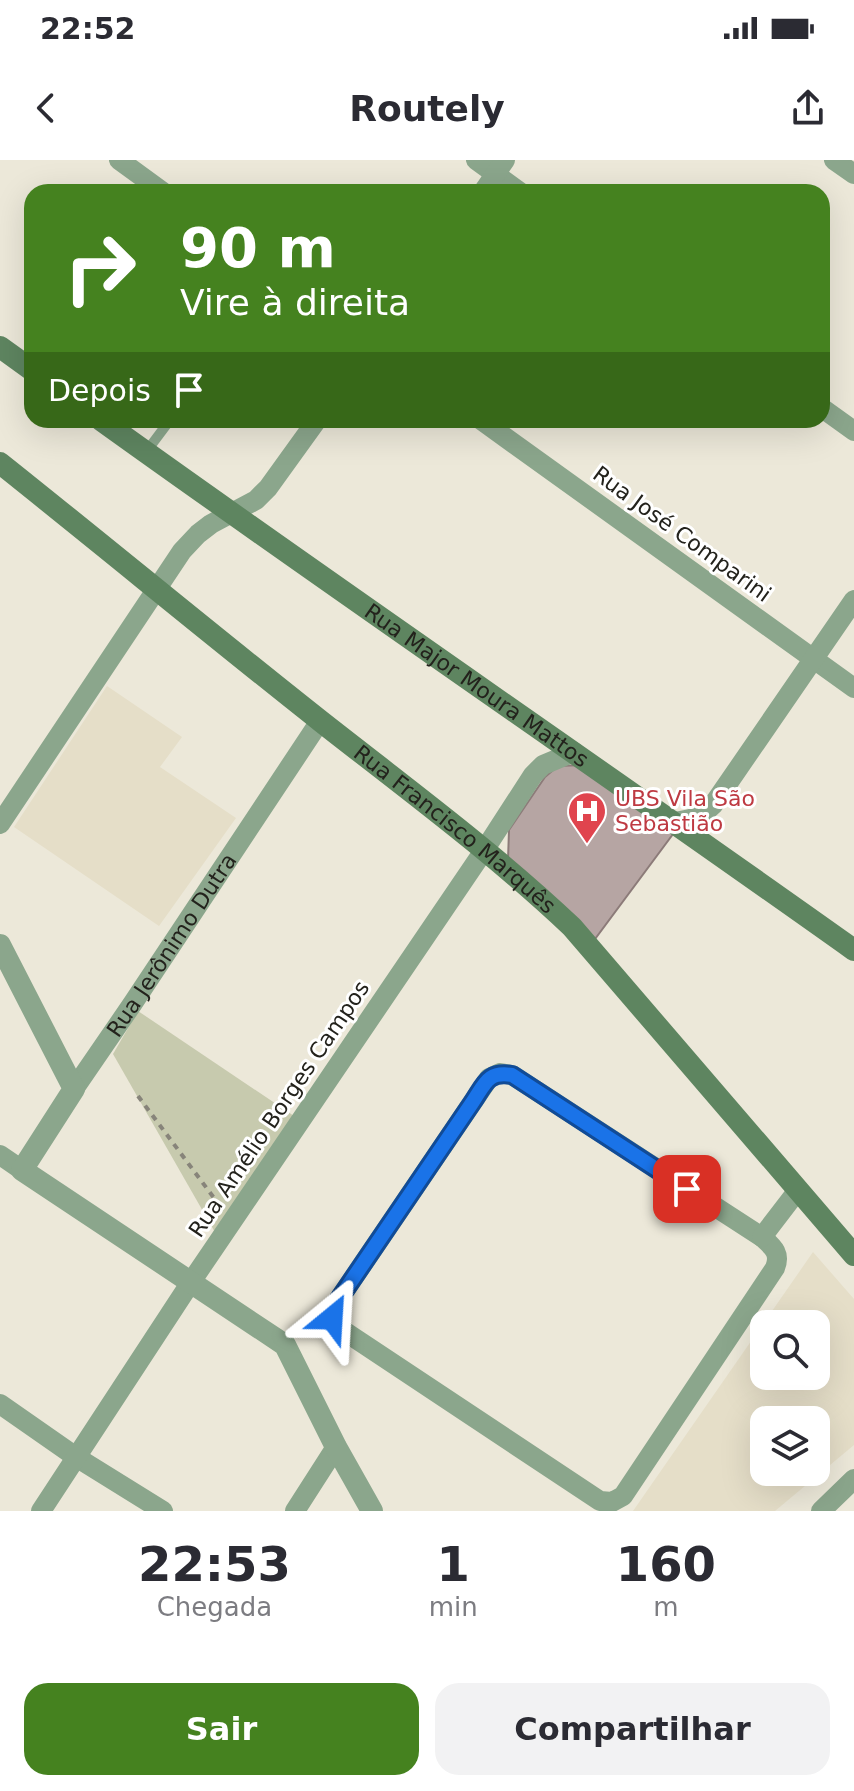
<!DOCTYPE html>
<html lang="pt">
<head>
<meta charset="utf-8">
<style>
	body { margin:0; font-family:"DejaVu Sans",sans-serif; background:#f2f2f3; color:#2b2b33; height:100vh; display:flex; flex-direction:column; font-size:30px; white-space:nowrap }
	* { box-sizing:border-box; margin:0 }
	p { font-size:26px; color:#7c7c81 }
	.icon { flex:none; width:44px; height:44px; fill:none; stroke:currentColor; stroke-width:2; stroke-linecap:round; stroke-linejoin:round }
	.map { position:relative; height:1351px; overflow:hidden }
	.panel { display:flex; flex-direction:column; background:#fff; flex:1 }
	.panel>* { flex:none }
	.guide { position:absolute; left:24px; top:24px; width:806px; height:244px; border-radius:24px; box-shadow:0 8px 32px #0002; background:#45821f; color:#fff; overflow:hidden }
	.buttons { position:absolute; left:750px; top:1150px; display:grid; gap:16px }
	.buttons a { display:grid; place-items:center; width:80px; height:80px; border-radius:16px; background:#fff; box-shadow:0 8px 32px #0002; font-size:40px }
	.pin { position:absolute; display:grid; place-items:center; width:68px; height:68px; color:#fff; margin:-34px; border-radius:16px; box-shadow:0 4px 12px #0006 }
	.me { position:absolute; width:88px; margin:-44px; rotate:27deg; stroke-linejoin:round; filter:drop-shadow(0 0 6px #0008) }
	.turn { display:flex; align-items:center; gap:28px; height:168px; padding:0 24px; font-size:36px }
	.turn .icon { width:104px; height:104px; stroke-width:2.5 }
	.turn b { display:block; font-size:56px; line-height:68px }
	.then { display:flex; align-items:center; height:76px; padding:0 24px; background:#0003; gap:16px; font-size:30px }
	.eta { display:flex; justify-content:space-evenly; align-items:center; height:136px; text-align:center }
	.eta b { font-size:48px; font-weight:800; line-height:56px }
	.cta { display:flex; gap:16px; margin-top:auto; padding:16px 24px }
	.cta a { flex:1; height:92px; border-radius:24px; background:#45821f; color:#fff; font-size:32px; font-weight:800; line-height:92px; text-align:center }
	.cta a+a { background:#f2f2f3; color:#2b2b33 }
	.status { display:flex; justify-content:space-between; align-items:center; height:56px; padding:0 40px; background:#fff; direction:ltr }
	.status svg { height:22px; fill:currentColor }
	header { display:flex; justify-content:space-between; align-items:center; height:104px; padding:0 24px; background:#fff; font-size:36px; font-weight:800 }
	.map>svg:first-child { display:block }
	.built { fill:#e5dec8; fill-rule:evenodd }
	.green { fill:#c7caae }
	.building { fill:#b6a5a3; stroke:#8c7b79; stroke-width:2 }
	.lines { fill:none; stroke-linecap:round; stroke-linejoin:round }
	.path { stroke:#87847a; stroke-width:4; stroke-dasharray:6 6; stroke-linecap:butt }
	.service { stroke:#8ba68c; stroke-width:10 }
	.minor { stroke:#8ba68c; stroke-width:20 }
	.tertiary { stroke:#8ba68c; stroke-width:22 }
	.secondary { stroke:#5e8560; stroke-width:22 }
	.route-casing { stroke:#114b97; stroke-width:20 }
	.route { stroke:#1a73e8; stroke-width:14 }
	.labels { text-anchor:middle; dominant-baseline:central; stroke-width:6; stroke-linejoin:round; paint-order:stroke }
	.street-label { font-size:22px; fill:#23221c; stroke:#fff }
	.health-label { font-size:22px; fill:#be3a42; stroke:#fff; text-anchor:start }
</style>
</head>
<body>
<div class="status"><b>22:52</b><svg viewBox="0 0 49 12"><path d="M0 12V9h3v3zM5 12V6h3v6zM10 12V3h3v9zM15 12V0h3v12zM26 1h20v11H26zM47 4h2v5h-2z"/></svg></div>
<header><svg class="icon" aria-label="back" viewBox="0 0 24 24"><path d="M15 5l-7 7 7 7"/></svg>Routely<svg class="icon" aria-label="share" viewBox="0 0 24 24"><path d="M12 15V3M7 8l5-5 5 5M5 13v7h14v-7"/></svg></header>
<div class="map">
<svg width="854" height="1351" viewBox="0 0 854 1351">
	<rect width="100%" height="100%" fill="#ece8d9"/>
	<path class="built" d="M 107,526 L 182,577 L 160,607 L 236,658 L 159,766 L 14,667 Z
		M 813,1092 L 854,1139 L 854,1285 L 775,1351 L 633,1351 ZM 764,1164 L 816,1164 L 816,1216 L 764,1216 ZM 764,1260 L 816,1260 L 816,1312 L 764,1312 Z"/>
	<path class="green" d="M 138,851 L 297,958 L 216,1074 L 113,894 Z"/>
	<path class="building" d="M 583,605 L 676,670 L 595,779 L 508,700 L 509,670 L 545,617 L 558,606 Z"/>
	<g class="lines">
		<path class="path" d="M 138,936 L 220,1046"/>
		<path class="service" d="M 146,292 L 170,260"/>
		<g class="minor">
			<path d="M 119,0 L 163,32"/>
			<path d="M 476,0 L 520,32"/>
			<path d="M 834,0 L 854,14"/>
			<path d="M 483,32 L 505,0"/>
			<path d="M 822,248 L 854,271"/>
			<path d="M 481,260 L 854,528"/>
			<path d="M 673,662 C 691,660 701,657 713,645 L 854,440"/>
			<path d="M 0,664 L 182,391 L 198,374 L 211,364 L 256,340 L 268,328 L 317,260"/>
			<path d="M 500,913 L 512,915 L 762,1077 C 773,1087 781,1093 775,1108 L 623,1336 L 612,1342 L 600,1341 L 341,1169 L 332,1158 L 335,1145 L 489,918 Z"/>
			<path id="s1" d="M 74,929 L 133,843 L 320,561"/>
			<path d="M 0,995 L 22,1010"/>
			<path d="M 762,1077 L 798,1030"/>
			<path d="M 0,1244 L 76,1297 L 163,1351"/>
			<path d="M 41,1351 L 191,1122 L 485,689 L 533,615 L 543,605 L 574,592"/>
			<path d="M 295,1351 L 336,1287"/>
			<path d="M 821,1351 L 854,1319"/>
		</g>
		<path class="tertiary" d="M 0,785 L 74,929 L 22,1010 L 285,1185 L 336,1287 L 372,1351"/>
		<g class="secondary">
			<path d="M 0,187 L 32,210"/>
			<path id="s2" d="M 101,260 C 350,439 604,612 854,790"/>
			<path id="s3" d="M 0,303 C 108,389 214,477 323,563 C 407,629 494,693 572,767 L 854,1095"/>
		</g>
	</g>
	<g class="lines">
		<defs>
			<path id="route" d="M 332,1158 L 335,1145 L 472,943 C 485,924 487,911 512,915 L 687,1029"/>
		</defs>
		<use href="#route" class="route-casing"/>
		<use href="#route" class="route"/>
	</g>
	<defs>
		<symbol id="hospital-pin" viewBox="-11 -11 22 30"><path d="M0 17L-7.5 6A9.5 9.5 0 1 1 7.5 6Z" fill="#e0444e" stroke="#fff"/><path d="M-5-5h3v3.5h4V-5h3V5h-3V1.5h-4V5h-3Z" fill="#fff"/></symbol>
	</defs>
	<g fill-rule="evenodd">
		<use href="#hospital-pin" x="565" y="629" width="44" height="60"/>
	</g>
	<g class="labels">
		<g class="street-label">
			<text transform="translate(682 374) rotate(36)">Rua José Comparini</text>
			<text stroke="none"><textPath href="#s2" startOffset="460">Rua Major Moura Mattos</textPath></text>
			<text stroke="none"><textPath href="#s3" startOffset="584">Rua Francisco Marquês</textPath></text>
			<text stroke="none"><textPath href="#s1" startOffset="174">Rua Jerônimo Dutra</textPath></text>
			<text transform="translate(279 949) rotate(-56)">Rua Amélio Borges Campos</text>
		</g>
		<g class="health-label">
			<text x="615" y="638">UBS Vila São<tspan x="615" dy="25">Sebastião</tspan></text>
		</g>
	</g>
</svg>
<div class="buttons">
<a><svg class="icon" aria-label="search" viewBox="0 0 24 24"><circle cx="10" cy="10" r="6"/><path d="M15 15l6 6"/></svg></a>
<a><svg class="icon" aria-label="layers" viewBox="0 0 24 24"><path d="M12 4l9 5-9 5-9-5zM3 14l9 5 9-5"/></svg></a>
</div>
<div class="pin" style="left:687px;top:1029px;background:#d93025"><svg class="icon" aria-label="arrive" viewBox="0 0 24 24"><path d="M6 21V4h12l-3 4 3 4H6"/></svg></div>
<svg class="me" style="left:332px;top:1158px" viewBox="-20 -20 40 40"><path d="M0-17L14 15 0 8-14 15z" fill="#1a73e8" stroke="#fff" stroke-width="4"/></svg>
<div class="guide">
<div class="turn"><svg class="icon" aria-label="right" viewBox="0 0 24 24"><path d="M7 20v-9h11M14 6l5 5-5 5"/></svg><div><b>90 m</b>Vire à direita</div></div>
<div class="then">Depois<svg class="icon" aria-label="arrive" viewBox="0 0 24 24"><path d="M6 21V4h12l-3 4 3 4H6"/></svg></div>
</div>
</div>
<section class="panel">
<div class="eta">
<div><b>22:53</b><p>Chegada</p></div>
<div><b>1</b><p>min</p></div>
<div><b>160</b><p>m</p></div>
</div>
<div class="cta"><a>Sair</a><a>Compartilhar</a></div>
</section>
</body>
</html>
